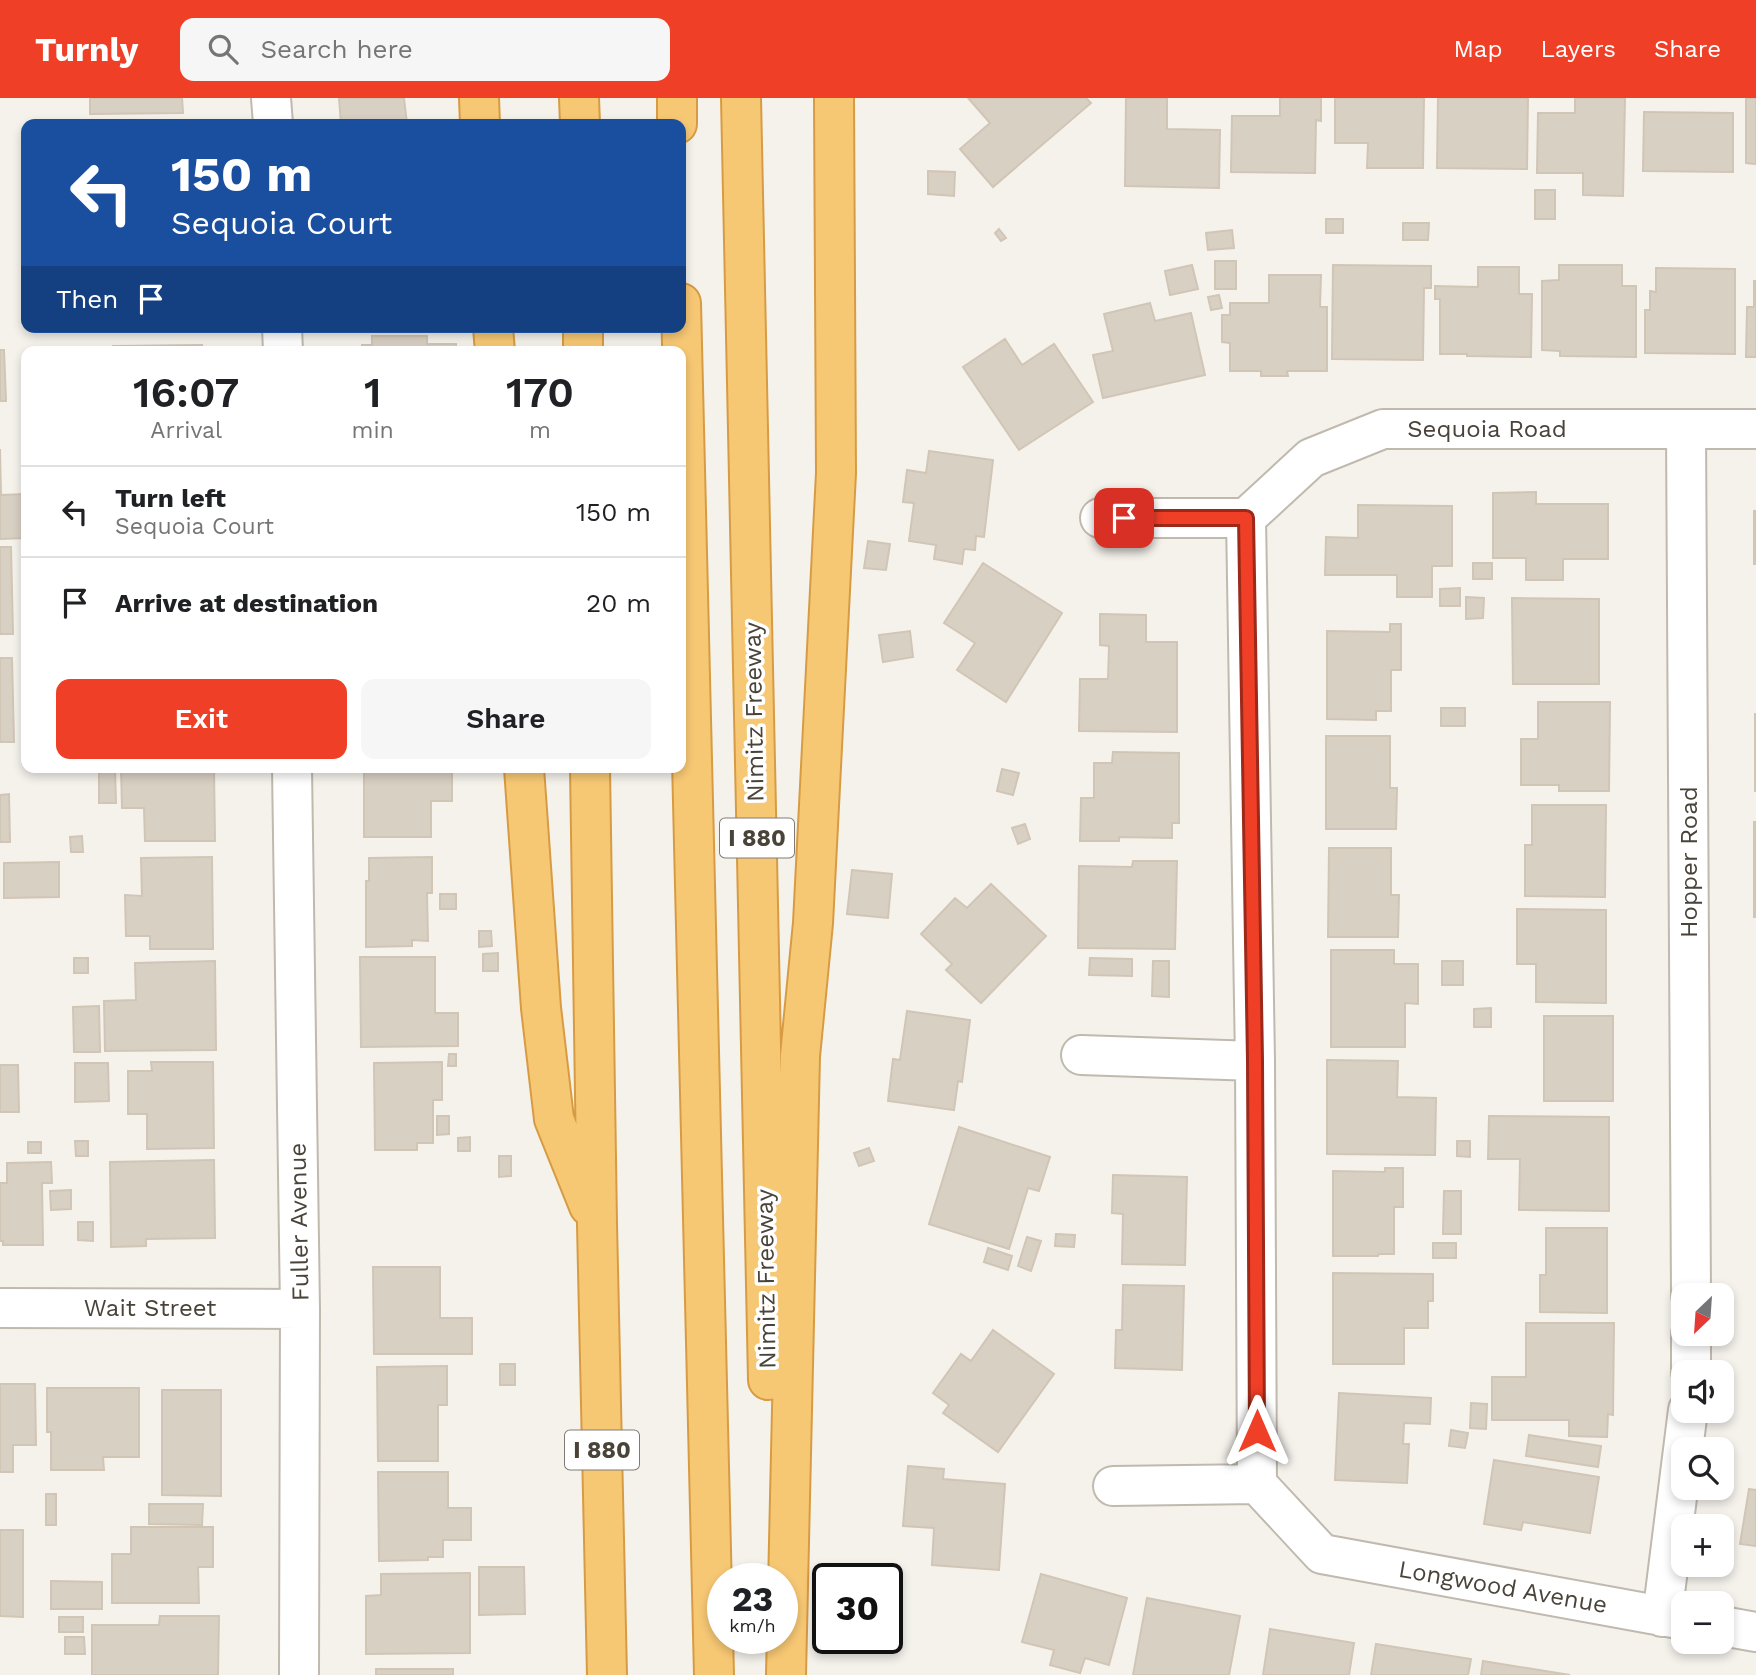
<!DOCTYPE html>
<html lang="en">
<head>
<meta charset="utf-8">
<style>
	body { margin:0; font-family:"Work Sans",sans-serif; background:#f6f6f6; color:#202124; height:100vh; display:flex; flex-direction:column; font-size:26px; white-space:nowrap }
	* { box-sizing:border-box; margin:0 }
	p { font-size:23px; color:#757577 }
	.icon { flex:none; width:38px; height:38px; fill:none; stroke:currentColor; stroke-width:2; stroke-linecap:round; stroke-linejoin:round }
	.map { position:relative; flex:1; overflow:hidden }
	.panel { position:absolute; left:21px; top:248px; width:665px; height:427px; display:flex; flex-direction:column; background:#fff; border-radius:14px; box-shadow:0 4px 10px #0003 }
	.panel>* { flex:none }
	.guide { position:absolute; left:21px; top:21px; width:665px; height:214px; border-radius:14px; box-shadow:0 4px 10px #0003; background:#1a4fa0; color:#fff; overflow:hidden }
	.needle { width:46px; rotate:205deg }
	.fabs { position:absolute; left:1671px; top:1185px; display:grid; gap:14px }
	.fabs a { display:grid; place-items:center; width:63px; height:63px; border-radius:14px; background:#fff; box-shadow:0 4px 10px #0003; font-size:35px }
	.speed { position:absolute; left:707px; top:1465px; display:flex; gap:14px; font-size:35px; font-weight:700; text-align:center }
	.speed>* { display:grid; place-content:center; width:91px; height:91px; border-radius:50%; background:#fff; box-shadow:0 4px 10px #0003; line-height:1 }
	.speed small { font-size:18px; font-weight:400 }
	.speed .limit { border:4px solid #111; border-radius:10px; background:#fff; color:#111 }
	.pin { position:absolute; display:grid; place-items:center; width:60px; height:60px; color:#fff; margin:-30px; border-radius:14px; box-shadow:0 4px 10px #0006 }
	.me { position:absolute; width:77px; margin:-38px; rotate:0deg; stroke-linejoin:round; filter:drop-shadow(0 0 5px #0008) }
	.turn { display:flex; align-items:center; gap:24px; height:147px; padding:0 35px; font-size:32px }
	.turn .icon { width:91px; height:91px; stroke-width:2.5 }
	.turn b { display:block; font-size:49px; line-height:60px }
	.then { display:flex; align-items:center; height:66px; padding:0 35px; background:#0003; gap:14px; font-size:26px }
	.eta { display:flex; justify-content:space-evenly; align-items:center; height:119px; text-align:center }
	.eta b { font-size:42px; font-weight:600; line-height:49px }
	.button { display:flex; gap:14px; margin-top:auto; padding:14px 35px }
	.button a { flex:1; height:80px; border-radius:14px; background:#f03f27; color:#fff; font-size:28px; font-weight:600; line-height:80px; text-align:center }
	.button a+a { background:#f6f6f6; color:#202124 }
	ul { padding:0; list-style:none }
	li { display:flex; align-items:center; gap:21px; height:91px; padding:0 35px; border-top:2px solid #e0e0e0 }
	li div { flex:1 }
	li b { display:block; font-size:26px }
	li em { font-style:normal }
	header { display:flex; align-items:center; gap:42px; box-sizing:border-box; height:98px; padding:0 35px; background:#f03f27; color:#fff }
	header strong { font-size:33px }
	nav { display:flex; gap:38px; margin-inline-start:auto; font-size:24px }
	.search { width:490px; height:63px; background:#f6f6f6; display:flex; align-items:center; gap:18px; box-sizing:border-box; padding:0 24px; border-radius:14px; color:#757577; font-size:26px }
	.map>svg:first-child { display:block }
	.building { fill:#d9d0c4; stroke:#d1c5b5; stroke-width:2 }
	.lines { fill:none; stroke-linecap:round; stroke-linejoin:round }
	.minor-casing { stroke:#c0b9ae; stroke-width:42 }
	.motorway-casing { stroke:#d79c43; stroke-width:42 }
	.minor { stroke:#fff; stroke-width:38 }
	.motorway { stroke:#f7c874; stroke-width:38 }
	.route-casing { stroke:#9c2919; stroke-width:18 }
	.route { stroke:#f03f27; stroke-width:12 }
	.labels { text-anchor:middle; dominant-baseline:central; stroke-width:7; stroke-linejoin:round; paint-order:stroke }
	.shield { fill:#fff; stroke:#807b74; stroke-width:2 }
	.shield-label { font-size:23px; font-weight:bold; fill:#494339 }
	.street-label { font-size:24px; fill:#494339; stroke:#fff }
</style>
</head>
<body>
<header>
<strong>Turnly</strong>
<div class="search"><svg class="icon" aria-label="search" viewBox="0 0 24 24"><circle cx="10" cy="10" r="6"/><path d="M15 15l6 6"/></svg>Search here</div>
<nav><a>Map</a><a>Layers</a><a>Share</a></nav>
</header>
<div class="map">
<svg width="1756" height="1577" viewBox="0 0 1756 1577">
	<rect width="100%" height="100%" fill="#f5f2ec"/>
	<path class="building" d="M 90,0 L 182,0 L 183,15 L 90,16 Z
		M 339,0 L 404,0 L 407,26 L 341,26 Z
		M 968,0 L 1086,0 L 1091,5 L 993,89 L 960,51 L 990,25 Z
		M 1126,0 L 1167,0 L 1167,31 L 1220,32 L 1219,90 L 1125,88 Z
		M 1280,0 L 1321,0 L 1321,23 L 1316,22 L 1315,75 L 1231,74 L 1232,18 L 1280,18 Z
		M 1335,0 L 1424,0 L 1423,70 L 1367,70 L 1368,45 L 1335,45 Z
		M 1438,0 L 1528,0 L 1527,71 L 1437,70 Z
		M 1575,0 L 1625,0 L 1623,98 L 1583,97 L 1583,75 L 1537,75 L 1538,15 L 1575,15 Z
		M 1746,0 L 1756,0 L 1756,66 L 1746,65 Z
		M 1644,14 L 1733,15 L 1733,74 L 1643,73 Z
		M 928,73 L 955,74 L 954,98 L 928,96 Z
		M 1535,92 L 1555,92 L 1555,121 L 1535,121 Z
		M 1326,121 L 1343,121 L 1343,135 L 1326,135 Z
		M 1403,125 L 1429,125 L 1428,142 L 1403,142 Z
		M 999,131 L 1006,140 L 1001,143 L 995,135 Z
		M 1232,132 L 1234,150 L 1208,152 L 1206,135 Z
		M 1215,163 L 1236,163 L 1236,191 L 1215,191 Z
		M 1192,167 L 1198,191 L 1170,197 L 1165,173 Z
		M 1333,167 L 1431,168 L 1431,190 L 1424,190 L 1423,262 L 1332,261 Z
		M 1559,167 L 1622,167 L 1622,188 L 1636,188 L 1636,259 L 1560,258 L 1560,253 L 1542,252 L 1542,183 L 1559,182 Z
		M 1478,169 L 1519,169 L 1519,196 L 1532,196 L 1531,259 L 1467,258 L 1467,256 L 1440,256 L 1440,201 L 1435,201 L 1435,188 L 1478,189 Z
		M 1656,170 L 1735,171 L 1735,256 L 1645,255 L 1645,212 L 1650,212 L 1650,193 L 1656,194 Z
		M 1269,177 L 1321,177 L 1320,209 L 1327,209 L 1327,273 L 1287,273 L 1288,278 L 1261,278 L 1261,273 L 1230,273 L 1230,245 L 1222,244 L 1222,217 L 1230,217 L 1230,205 L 1269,205 Z
		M 1754,183 L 1756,183 L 1756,259 L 1746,259 L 1747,209 L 1754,209 Z
		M 1219,197 L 1222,210 L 1211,212 L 1208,199 Z
		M 1150,205 L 1155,223 L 1191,215 L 1205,277 L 1103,300 L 1093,257 L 1113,253 L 1104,216 Z
		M 189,229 L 203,229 L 203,233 L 189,234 Z
		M 372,238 L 427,238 L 427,246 L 456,246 L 456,254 L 362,254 L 362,247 L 372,247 Z
		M 1005,241 L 1022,267 L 1054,246 L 1093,304 L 1019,352 L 963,269 Z
		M 202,247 L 202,254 L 113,254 L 113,248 Z
		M 0,252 L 4,252 L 6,303 L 0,303 Z
		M 0,351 L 1,397 L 26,396 L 26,440 L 0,441 Z
		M 929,353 L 993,362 L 984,439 L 976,438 L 975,452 L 964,451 L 962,466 L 934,461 L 936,447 L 909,443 L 914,405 L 903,404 L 907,372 L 926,375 Z
		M 1536,394 L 1536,406 L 1608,406 L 1608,461 L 1563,461 L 1563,482 L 1526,482 L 1526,460 L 1493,460 L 1493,395 Z
		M 1358,407 L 1452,408 L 1452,468 L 1432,468 L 1432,499 L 1397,499 L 1397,477 L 1325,477 L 1326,439 L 1358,440 Z
		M 1754,413 L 1756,413 L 1756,466 L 1754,466 Z
		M 868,443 L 890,446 L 886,472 L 864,470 Z
		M 0,449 L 11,449 L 13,536 L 0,536 Z
		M 983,465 L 1062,515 L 1006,604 L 957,572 L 975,545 L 944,525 Z
		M 1473,465 L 1492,465 L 1492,481 L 1473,481 Z
		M 1460,490 L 1460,508 L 1440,508 L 1440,491 Z
		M 1466,499 L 1484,500 L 1483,520 L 1466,521 Z
		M 1512,500 L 1599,501 L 1599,586 L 1513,586 Z
		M 1100,516 L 1146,517 L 1146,544 L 1177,544 L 1177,634 L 1079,633 L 1080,581 L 1108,581 L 1109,548 L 1100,547 Z
		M 1390,526 L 1401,526 L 1401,572 L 1391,572 L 1391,613 L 1376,613 L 1376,622 L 1327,621 L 1327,533 L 1390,534 Z
		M 910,533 L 913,559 L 883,564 L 879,537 Z
		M 0,560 L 12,560 L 14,644 L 0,644 Z
		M 1538,604 L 1610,604 L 1609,693 L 1559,693 L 1559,687 L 1521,687 L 1521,641 L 1538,641 Z
		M 1441,610 L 1465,610 L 1465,628 L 1441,628 Z
		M 1755,616 L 1756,616 L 1756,693 L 1755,693 Z
		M 1326,638 L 1390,638 L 1390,690 L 1397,690 L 1396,731 L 1326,731 Z
		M 1113,654 L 1179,655 L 1179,725 L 1172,725 L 1172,740 L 1119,739 L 1119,743 L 1080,743 L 1081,700 L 1094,700 L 1094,665 L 1112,665 Z
		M 99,670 L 115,670 L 116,705 L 99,705 Z
		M 121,670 L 214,670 L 215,743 L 145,743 L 144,710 L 122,710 Z
		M 364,670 L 452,670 L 452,703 L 431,703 L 431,739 L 364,739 Z
		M 1002,671 L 1019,675 L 1013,697 L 997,693 Z
		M 9,696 L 10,744 L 0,744 L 0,697 Z
		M 1532,707 L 1606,707 L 1605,799 L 1525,798 L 1525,747 L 1532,747 Z
		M 1754,724 L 1756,724 L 1756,819 L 1754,819 Z
		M 1025,726 L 1030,741 L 1018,746 L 1012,730 Z
		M 82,738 L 83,754 L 71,754 L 70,739 Z
		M 1329,750 L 1391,750 L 1391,797 L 1399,797 L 1398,839 L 1328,839 Z
		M 212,759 L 213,851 L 150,851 L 150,838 L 126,838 L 125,797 L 142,798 L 141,760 Z
		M 432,759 L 432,795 L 427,795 L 428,843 L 412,842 L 412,848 L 366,849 L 366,783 L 369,783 L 369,760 Z
		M 1133,763 L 1177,763 L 1175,851 L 1078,850 L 1079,768 L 1132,769 Z
		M 59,764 L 59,799 L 4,800 L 4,765 Z
		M 852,772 L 892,776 L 888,820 L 847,816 Z
		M 991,786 L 1046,838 L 981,905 L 946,872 L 952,866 L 921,836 L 955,800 L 967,810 Z
		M 440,796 L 456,796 L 456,811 L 440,811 Z
		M 1517,811 L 1606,812 L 1606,905 L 1536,904 L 1536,866 L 1517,866 Z
		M 479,833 L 491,833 L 492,848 L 479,849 Z
		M 1331,852 L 1394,852 L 1394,866 L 1418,866 L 1418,906 L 1405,905 L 1405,949 L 1331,949 Z
		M 498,855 L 498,873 L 483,873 L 483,856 Z
		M 360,859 L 435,859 L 435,915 L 458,915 L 458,948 L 361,949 Z
		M 74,860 L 88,860 L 88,875 L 74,875 Z
		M 1090,860 L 1132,861 L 1132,878 L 1089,877 Z
		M 215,863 L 216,952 L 105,953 L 104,903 L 136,902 L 135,865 Z
		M 1153,863 L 1169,863 L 1169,899 L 1152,898 Z
		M 1442,863 L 1463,863 L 1463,887 L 1442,887 Z
		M 99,908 L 100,954 L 74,954 L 73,909 Z
		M 1491,910 L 1491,929 L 1474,929 L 1474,911 Z
		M 907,913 L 970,922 L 962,984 L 958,983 L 954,1012 L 888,1003 L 893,961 L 900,962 Z
		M 1544,918 L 1613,918 L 1613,1003 L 1544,1003 Z
		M 449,956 L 456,956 L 456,968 L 448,968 Z
		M 1327,962 L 1398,963 L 1397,999 L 1436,1000 L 1435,1057 L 1327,1056 Z
		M 151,964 L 213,964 L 214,1050 L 147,1051 L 147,1016 L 128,1016 L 128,973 L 152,973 Z
		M 442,964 L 442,1002 L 433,1002 L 433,1045 L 417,1045 L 417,1052 L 375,1052 L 374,965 Z
		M 75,965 L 108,965 L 109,1003 L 75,1004 Z
		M 0,967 L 18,967 L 19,1014 L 0,1014 Z
		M 437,1018 L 449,1018 L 449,1036 L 437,1037 Z
		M 1489,1018 L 1609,1019 L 1609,1113 L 1519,1112 L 1520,1061 L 1488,1061 Z
		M 959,1029 L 1050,1059 L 1039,1093 L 1028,1090 L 1009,1151 L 929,1126 Z
		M 470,1039 L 470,1053 L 458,1053 L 458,1040 Z
		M 75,1043 L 88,1043 L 88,1058 L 76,1058 Z
		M 1457,1043 L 1470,1043 L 1470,1059 L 1457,1058 Z
		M 28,1044 L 41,1044 L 41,1055 L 28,1055 Z
		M 869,1050 L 874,1063 L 859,1068 L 854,1055 Z
		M 499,1058 L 511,1058 L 511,1078 L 499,1079 Z
		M 214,1062 L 215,1140 L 146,1141 L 146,1148 L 111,1149 L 110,1064 Z
		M 51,1064 L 52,1085 L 42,1085 L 43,1147 L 3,1147 L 3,1143 L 0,1143 L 0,1085 L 7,1085 L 7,1065 Z
		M 1385,1070 L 1403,1070 L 1403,1109 L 1394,1109 L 1394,1156 L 1379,1156 L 1378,1158 L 1333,1158 L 1333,1073 L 1385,1074 Z
		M 1113,1077 L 1187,1079 L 1185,1167 L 1122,1166 L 1123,1116 L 1112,1115 Z
		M 71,1092 L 71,1111 L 51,1112 L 50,1093 Z
		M 1444,1093 L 1461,1093 L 1461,1136 L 1443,1136 Z
		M 78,1124 L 93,1124 L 93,1143 L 78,1142 Z
		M 1546,1130 L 1607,1130 L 1607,1215 L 1540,1214 L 1540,1177 L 1546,1177 Z
		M 1056,1136 L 1075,1137 L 1074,1149 L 1055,1148 Z
		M 1027,1139 L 1041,1143 L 1031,1173 L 1018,1168 Z
		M 1433,1145 L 1456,1145 L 1456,1160 L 1433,1160 Z
		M 988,1150 L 1012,1158 L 1008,1172 L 984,1164 Z
		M 373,1169 L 440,1169 L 440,1220 L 472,1220 L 472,1256 L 374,1256 Z
		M 1333,1175 L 1433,1176 L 1433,1203 L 1428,1203 L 1428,1230 L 1404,1230 L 1404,1266 L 1333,1266 Z
		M 1123,1187 L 1184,1188 L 1182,1272 L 1115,1270 L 1116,1232 L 1122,1232 Z
		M 1526,1225 L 1614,1225 L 1613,1317 L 1608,1316 L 1607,1339 L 1569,1338 L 1569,1322 L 1492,1322 L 1492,1279 L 1526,1279 Z
		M 993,1232 L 1054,1276 L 998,1354 L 943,1315 L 949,1307 L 933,1295 L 961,1256 L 971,1263 Z
		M 500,1266 L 515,1266 L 515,1287 L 500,1287 Z
		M 447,1268 L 447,1307 L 438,1307 L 438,1363 L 378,1363 L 377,1269 Z
		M 0,1286 L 35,1286 L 36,1347 L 13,1347 L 13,1374 L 0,1374 Z
		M 47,1290 L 139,1290 L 139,1359 L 103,1359 L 104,1372 L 51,1372 L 51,1334 L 47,1334 Z
		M 162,1292 L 221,1292 L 221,1398 L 162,1397 Z
		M 1339,1295 L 1431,1300 L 1430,1326 L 1404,1325 L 1403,1346 L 1409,1346 L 1407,1385 L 1335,1382 Z
		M 1471,1305 L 1487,1306 L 1486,1331 L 1470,1330 Z
		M 1451,1332 L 1468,1335 L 1465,1350 L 1449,1348 Z
		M 1529,1337 L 1601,1348 L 1598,1369 L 1526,1358 Z
		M 1494,1362 L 1599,1379 L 1590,1435 L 1523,1424 L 1521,1432 L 1484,1426 Z
		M 908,1368 L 944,1371 L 943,1381 L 1005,1386 L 999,1472 L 932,1467 L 934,1430 L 903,1428 Z
		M 378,1374 L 448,1374 L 448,1410 L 471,1410 L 471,1442 L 443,1442 L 443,1459 L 428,1459 L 428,1462 L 379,1463 Z
		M 1749,1391 L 1756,1392 L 1756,1448 L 1740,1446 Z
		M 46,1396 L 56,1396 L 56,1427 L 46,1427 Z
		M 149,1406 L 203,1406 L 202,1427 L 149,1426 Z
		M 131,1429 L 213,1429 L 213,1469 L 198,1469 L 199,1505 L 112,1505 L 112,1456 L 131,1456 Z
		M 0,1432 L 23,1432 L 23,1519 L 0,1518 Z
		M 479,1469 L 524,1469 L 525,1516 L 479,1517 Z
		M 470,1475 L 470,1555 L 366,1556 L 366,1498 L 381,1497 L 381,1476 Z
		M 1041,1476 L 1127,1500 L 1109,1567 L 1085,1560 L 1080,1575 L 1050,1567 L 1054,1552 L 1022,1544 Z
		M 51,1483 L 102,1484 L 102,1511 L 51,1511 Z
		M 1147,1500 L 1240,1518 L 1229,1577 L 1133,1577 Z
		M 160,1518 L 219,1518 L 218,1577 L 92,1577 L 92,1527 L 159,1527 Z
		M 59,1519 L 83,1519 L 83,1534 L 59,1534 Z
		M 1270,1531 L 1354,1545 L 1349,1577 L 1263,1577 Z
		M 65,1539 L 84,1539 L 85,1556 L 65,1556 Z
		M 1376,1546 L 1471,1561 L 1468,1577 L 1371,1577 Z
		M 1483,1563 L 1570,1577 L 1481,1577 Z
		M 376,1571 L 453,1571 L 453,1577 L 376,1577 Z"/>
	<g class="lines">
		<defs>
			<path id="minor" d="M 271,0 L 273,26
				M 282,229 L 283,254
				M 1686,332 L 1691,1197
				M 1100,420 L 1246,420
				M 1246,420 L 1255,963 L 1257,1386 L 1322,1456 L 1684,1522
				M 1246,420 L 1311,360 L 1383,331 L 1756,331
				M 292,670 L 300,1211 L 299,1577
				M 1081,957 L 1255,963
				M 0,1210 L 300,1211
				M 1691,1236 L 1691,1274
				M 1113,1388 L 1257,1386
				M 1662,1519 L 1688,1312
				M 1722,1528 L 1756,1534"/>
			<path id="motorway" d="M 479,0 L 480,26
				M 579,0 L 580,26
				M 677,0 L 677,26
				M 741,0 L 768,1282
				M 681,205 L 714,1577
				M 493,229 L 495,254
				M 583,229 L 583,254
				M 524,670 L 541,910 L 554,1021 L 589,1108
				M 590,670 L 597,1126 L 607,1577
				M 786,1577 L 800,958 L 813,825 L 836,375 L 834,0"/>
		</defs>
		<use href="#minor" class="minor-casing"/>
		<use href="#motorway" class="motorway-casing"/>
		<use href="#minor" class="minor"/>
		<use href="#motorway" class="motorway"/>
	</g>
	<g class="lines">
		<defs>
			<path id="route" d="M 1124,420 L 1246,420 L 1255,963 L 1257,1333"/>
		</defs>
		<use href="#route" class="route-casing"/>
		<use href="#route" class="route"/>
	</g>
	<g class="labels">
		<g class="shield">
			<rect x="720" y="720.5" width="74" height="39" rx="5"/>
			<rect x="565" y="1332.5" width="74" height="39" rx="5"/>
		</g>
		<g class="shield-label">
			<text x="757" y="740">I 880</text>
			<text x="602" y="1352">I 880</text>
		</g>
		<g class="street-label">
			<text x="1487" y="331">Sequoia Road</text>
			<text transform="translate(754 614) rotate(-91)">Nimitz Freeway</text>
			<text transform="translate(1689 764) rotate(-90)">Hopper Road</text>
			<text transform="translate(299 1124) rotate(-91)">Fuller Avenue</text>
			<text transform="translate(766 1181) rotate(-91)">Nimitz Freeway</text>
			<text x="150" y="1210">Wait Street</text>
			<text transform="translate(1503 1489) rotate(10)">Longwood Avenue</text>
		</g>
	</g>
</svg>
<div class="fabs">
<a><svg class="needle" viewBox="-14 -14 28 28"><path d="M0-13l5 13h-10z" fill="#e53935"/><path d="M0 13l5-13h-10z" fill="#757577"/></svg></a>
<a><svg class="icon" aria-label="sound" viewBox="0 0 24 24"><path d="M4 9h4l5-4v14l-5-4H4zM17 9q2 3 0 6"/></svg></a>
<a><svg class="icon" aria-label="search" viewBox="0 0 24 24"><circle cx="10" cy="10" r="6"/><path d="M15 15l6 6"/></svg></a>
<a>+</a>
<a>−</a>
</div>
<div class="speed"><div>23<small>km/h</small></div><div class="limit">30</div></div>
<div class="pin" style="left:1124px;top:420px;background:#d93025"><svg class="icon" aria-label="arrive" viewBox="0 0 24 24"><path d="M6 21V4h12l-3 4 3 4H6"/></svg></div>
<svg class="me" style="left:1257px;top:1333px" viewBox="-20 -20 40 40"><path d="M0-17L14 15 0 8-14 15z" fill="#f03f27" stroke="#fff" stroke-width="4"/></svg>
<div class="guide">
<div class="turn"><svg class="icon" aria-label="left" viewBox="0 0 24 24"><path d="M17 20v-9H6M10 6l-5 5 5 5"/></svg><div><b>150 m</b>Sequoia Court</div></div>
<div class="then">Then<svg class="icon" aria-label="arrive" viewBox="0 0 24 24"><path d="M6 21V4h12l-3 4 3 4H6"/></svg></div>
</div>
<section class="panel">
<div class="eta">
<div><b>16:07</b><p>Arrival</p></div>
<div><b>1</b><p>min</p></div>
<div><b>170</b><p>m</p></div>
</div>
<ul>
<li><svg class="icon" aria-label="left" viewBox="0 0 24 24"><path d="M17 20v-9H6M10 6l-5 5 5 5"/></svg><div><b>Turn left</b><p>Sequoia Court</p></div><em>150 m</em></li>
<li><svg class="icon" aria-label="arrive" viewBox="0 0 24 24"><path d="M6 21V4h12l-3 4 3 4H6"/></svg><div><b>Arrive at destination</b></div><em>20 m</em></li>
</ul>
<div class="button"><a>Exit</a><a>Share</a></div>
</section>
</div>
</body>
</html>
